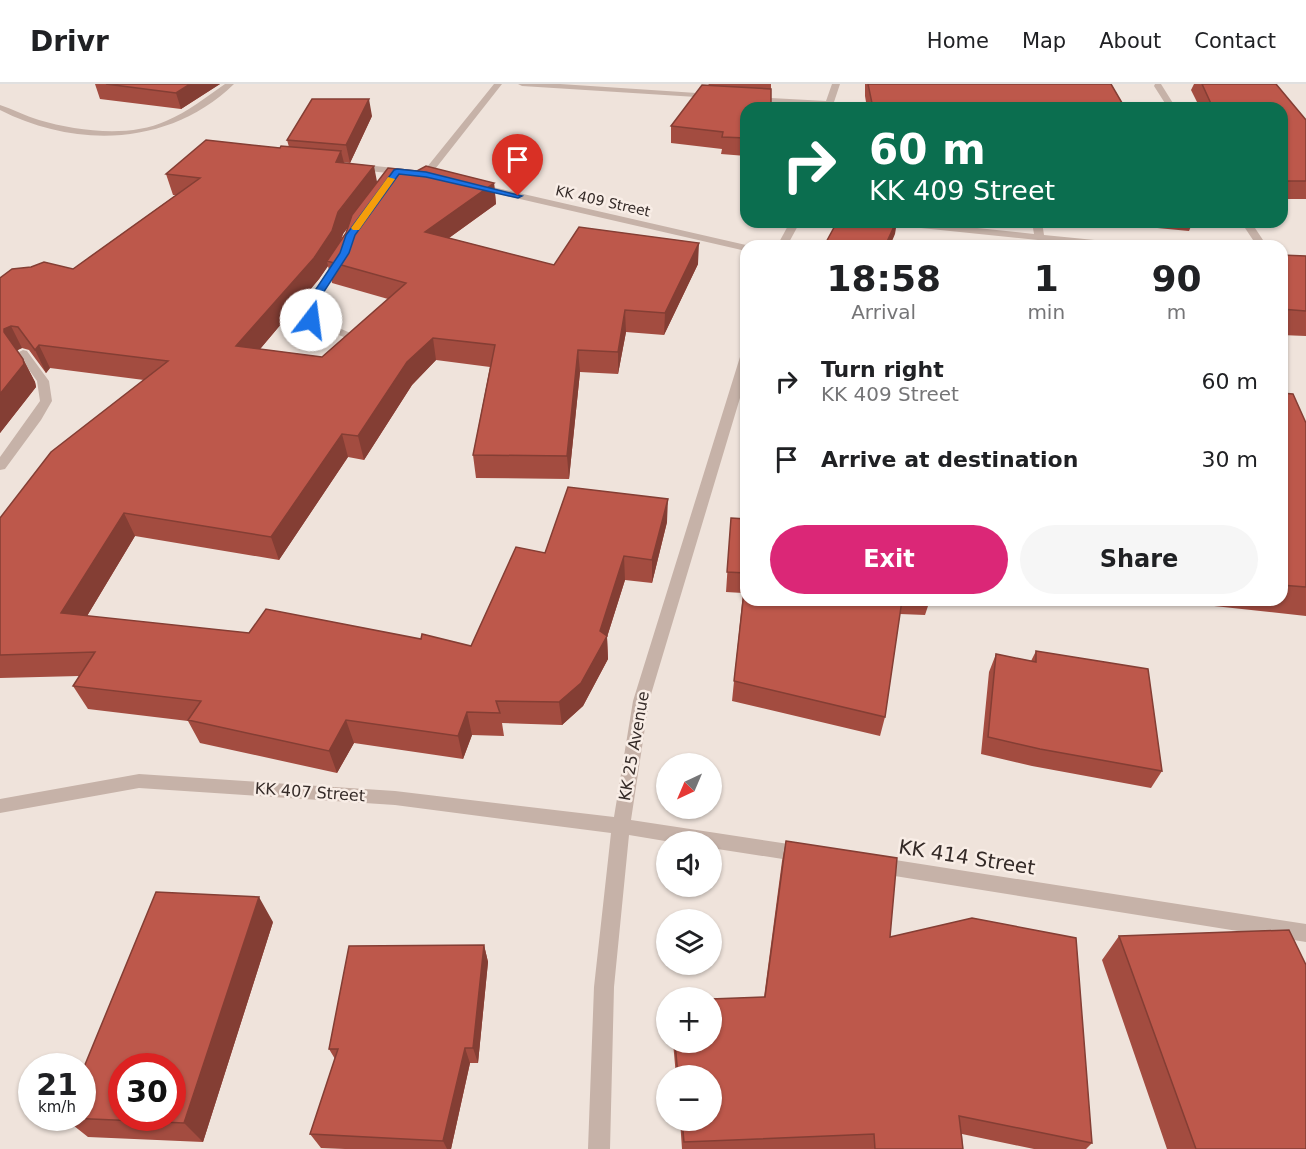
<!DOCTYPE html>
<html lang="en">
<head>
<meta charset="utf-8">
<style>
	body { margin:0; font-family:"DejaVu Sans",sans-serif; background:#f6f6f6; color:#202124; height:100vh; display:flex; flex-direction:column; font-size:22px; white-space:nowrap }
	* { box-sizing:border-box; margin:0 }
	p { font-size:20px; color:#757577 }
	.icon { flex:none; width:33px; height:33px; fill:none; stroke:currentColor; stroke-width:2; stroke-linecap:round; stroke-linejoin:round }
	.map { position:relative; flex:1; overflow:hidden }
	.sheet { position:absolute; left:740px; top:156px; width:548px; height:366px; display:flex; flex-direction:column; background:#fff; border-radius:18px; box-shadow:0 2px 4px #0004 }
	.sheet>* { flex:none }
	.guide { position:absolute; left:740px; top:18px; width:548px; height:126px; border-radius:18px; box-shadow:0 2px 4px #0004; background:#0b6e4f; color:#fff; overflow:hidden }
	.needle { width:39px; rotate:224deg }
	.tools { position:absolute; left:656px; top:669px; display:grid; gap:12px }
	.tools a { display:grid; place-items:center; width:66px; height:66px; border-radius:50%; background:#fff; box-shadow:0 2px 4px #0004; font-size:30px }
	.speed { position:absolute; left:18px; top:969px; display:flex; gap:12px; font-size:30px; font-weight:700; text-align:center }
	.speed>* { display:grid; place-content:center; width:78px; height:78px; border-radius:50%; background:#fff; box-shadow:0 2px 4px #0004; line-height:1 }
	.speed small { font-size:15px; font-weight:400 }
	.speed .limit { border:9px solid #d22; background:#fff; color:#111 }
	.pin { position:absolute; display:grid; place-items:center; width:51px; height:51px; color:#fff; margin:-62px -26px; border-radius:50% 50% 50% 0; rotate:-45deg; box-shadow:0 0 6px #0007 }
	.pin .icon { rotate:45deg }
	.me { position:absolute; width:66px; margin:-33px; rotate:15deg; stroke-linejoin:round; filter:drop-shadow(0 0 4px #0008) }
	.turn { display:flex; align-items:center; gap:21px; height:126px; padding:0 30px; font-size:27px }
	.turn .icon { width:78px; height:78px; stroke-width:2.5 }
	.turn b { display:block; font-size:42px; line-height:51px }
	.eta { display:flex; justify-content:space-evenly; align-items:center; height:102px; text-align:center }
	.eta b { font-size:36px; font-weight:700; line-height:42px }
	.button { display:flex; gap:12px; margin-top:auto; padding:12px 30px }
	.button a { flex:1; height:69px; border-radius:36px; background:#db2777; color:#fff; font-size:24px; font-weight:700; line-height:69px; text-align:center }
	.button a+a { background:#f6f6f6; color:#202124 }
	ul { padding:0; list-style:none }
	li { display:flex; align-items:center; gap:18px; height:78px; padding:0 30px }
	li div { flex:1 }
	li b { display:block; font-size:22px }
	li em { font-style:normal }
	header { display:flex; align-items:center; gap:36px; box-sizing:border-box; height:84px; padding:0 30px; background:#fff; border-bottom:2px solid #e0e0e0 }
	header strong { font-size:28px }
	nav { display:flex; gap:33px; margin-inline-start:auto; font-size:21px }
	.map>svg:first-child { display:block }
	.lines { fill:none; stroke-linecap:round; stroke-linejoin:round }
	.lane { fill:#c6b2a8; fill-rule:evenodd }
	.street { fill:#c6b2a8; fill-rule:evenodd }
	.wall { fill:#a34c40; fill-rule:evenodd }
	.shaded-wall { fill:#843e34 }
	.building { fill:#bd584b; stroke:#843e34; stroke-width:1.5; fill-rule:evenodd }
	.route { fill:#1a73e8; stroke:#114b97; stroke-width:1.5 }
	.slow { fill:#f59e0b }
	.labels { text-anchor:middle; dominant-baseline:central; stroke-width:5; stroke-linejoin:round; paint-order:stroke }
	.far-street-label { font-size:14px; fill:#342a27; stroke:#f8ede6 }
	.street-label { font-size:16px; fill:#342a27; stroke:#f8ede6 }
	.near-street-label { font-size:20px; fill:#342a27; stroke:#f8ede6 }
</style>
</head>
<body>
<header>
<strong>Drivr</strong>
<nav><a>Home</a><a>Map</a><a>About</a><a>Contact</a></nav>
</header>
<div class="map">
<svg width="1306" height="1065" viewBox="0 0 1306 1065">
	<rect width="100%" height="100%" fill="#efe3db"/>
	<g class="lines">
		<path class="lane" d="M 225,0 L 234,0 C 170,62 77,65 0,26 L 0,21 C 13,25 25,32 39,36 C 77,47 129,54 166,37 C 188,28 206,13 225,0 Z"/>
		<path class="street" d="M 494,0 L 502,0 L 432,89 L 440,91 L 440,95 L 423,92 L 423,88 Z
			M 518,0 L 560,0 L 712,10 L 716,12 L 712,14 L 522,2 Z
			M 832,0 L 840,0 L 832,24 L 751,17 L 747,15 L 751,13 L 826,17 Z
			M 1155,0 L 1161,0 L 1176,24 L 1168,24 L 1154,2 Z
			M 355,80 L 405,85 L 410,88 L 405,91 L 352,85 L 352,81 Z
			M 475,99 L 746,161 L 750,162 L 746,162 L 746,167 L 472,104 L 470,102 Z
			M 790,138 L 800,138 L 787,162 L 777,162 Z
			M 887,138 L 920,138 L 1034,150 L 1032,138 L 1042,138 L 1044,151 L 1125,159 L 1130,162 L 1096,162 L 892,141 Z
			M 1241,138 L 1251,138 L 1267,162 L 1257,162 Z
			M 342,170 L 347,173 L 312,226 L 316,234 L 355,251 L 355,255 L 351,256 L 307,238 L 302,226 L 338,171 Z
			M 23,266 L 27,267 L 49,297 L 52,317 L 41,336 L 5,385 L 0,386 L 0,373 L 40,317 L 37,297 L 17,269 Z
			M 746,270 L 746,294 L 649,617 L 631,736 L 802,762 L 808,764 L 811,770 L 808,776 L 802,778 L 711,764 L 711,758 L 671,758 L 629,751 L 614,903 L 610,1065 L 588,1065 L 594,903 L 611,749 L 395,721 L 139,704 L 0,729 L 0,715 L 139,690 L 395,707 L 614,733 L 633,617 L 740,273 Z
			M 876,773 L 1306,840 L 1306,858 L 876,789 L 870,787 L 867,781 L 870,775 Z"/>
	</g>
	<path class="wall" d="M 95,0 L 220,0 L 181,25 L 100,15 Z
		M 709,0 L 771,0 L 771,24 L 746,24 L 746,72 L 721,70 L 722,65 L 671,59 L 671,42 Z
		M 865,0 L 1111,0 L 1125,24 L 867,24 L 865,12 Z
		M 1194,0 L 1276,0 L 1306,36 L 1306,115 L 1281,115 L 1281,24 L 1200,24 L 1191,6 Z
		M 372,32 L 350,79 L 344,78 L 344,79 L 377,98 L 494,99 L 496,120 L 449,154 L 554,181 L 698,180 L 664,251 L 626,248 L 618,290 L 580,288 L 569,395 L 476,394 L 473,371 L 490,283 L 436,276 L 412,301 L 364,376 L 348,373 L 279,476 L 135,452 L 87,532 L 249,549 L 421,555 L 471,562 L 545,469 L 667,438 L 652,499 L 625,496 L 607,553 L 608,575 L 583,622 L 562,641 L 502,639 L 504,652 L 472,651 L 463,675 L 354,659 L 337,689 L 200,659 L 188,637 L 88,625 L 73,602 L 79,592 L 0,594 L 0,434 L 144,296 L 50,284 L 46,289 L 29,266 L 22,264 L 17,266 L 23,275 L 35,298 L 36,303 L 0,349 L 0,194 L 73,185 L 176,111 L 173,111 L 166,90 L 289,63 L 287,56 ZM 348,143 L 346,149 L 341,156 L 343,150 ZM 328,182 L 332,199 L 388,215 L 322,273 L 260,265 L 319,195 Z
		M 1094,138 L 1193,138 L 1189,147 Z
		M 1281,171 L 1306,172 L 1306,252 L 1281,251 Z
		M 746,225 L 746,245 L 743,245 L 745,226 Z
		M 1281,309 L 1306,339 L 1306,532 L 1177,518 L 1176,520 L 1149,516 L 1281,516 Z
		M 731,434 L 746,435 L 746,516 L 930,516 L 925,531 L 900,530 L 885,633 L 880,652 L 732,617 L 743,509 L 726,508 Z
		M 1036,567 L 1162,687 L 1151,704 L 1032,682 L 981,670 L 989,588 L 996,570 L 1031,577 Z
		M 786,757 L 890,853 L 1092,1059 L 1086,1065 L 1034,1065 L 962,1050 L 963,1065 L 682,1065 L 680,1036 L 711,1036 L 711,992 L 676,992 L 673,958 L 711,958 L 764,913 L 782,777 Z
		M 273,838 L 203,1058 L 88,1053 L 64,1034 Z
		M 1119,852 L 1306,1065 L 1167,1065 L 1102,876 Z
		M 484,861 L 488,878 L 478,979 L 470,979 L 451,1065 L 345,1065 L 321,1064 L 310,1050 L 335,975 L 329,965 Z"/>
	<path class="shaded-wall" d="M 190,0 L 220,0 L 181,25 L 176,9 Z
		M 369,15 L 372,32 L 350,79 L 346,61 Z
		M 341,67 L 346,87 L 336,78 Z
		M 374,82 L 378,103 L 343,150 L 337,168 L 327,177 L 328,182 L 319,195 L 244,284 L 236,262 Z
		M 494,99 L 496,120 L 428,169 L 425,148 Z
		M 896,138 L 897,138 L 895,150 L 890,162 L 885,162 Z
		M 699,159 L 698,180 L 664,251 L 665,229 Z
		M 625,226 L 626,248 L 618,290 L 618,268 Z
		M 11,242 L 22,264 L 16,267 L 4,248 L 4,245 Z
		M 433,254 L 436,276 L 412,301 L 364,376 L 358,352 L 407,278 Z
		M 39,261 L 50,284 L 46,289 L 35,266 Z
		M 578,266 L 580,288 L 569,395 L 567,372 Z
		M 23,275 L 35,298 L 36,303 L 0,349 L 0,310 Z
		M 342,350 L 348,373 L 279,476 L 271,453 Z
		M 668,415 L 667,438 L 652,499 L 652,476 Z
		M 124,429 L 135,452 L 75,552 L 61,529 Z
		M 624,472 L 625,496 L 607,553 L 608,575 L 583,622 L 562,641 L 559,618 L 600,547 Z
		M 467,628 L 472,651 L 463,675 L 458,652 Z
		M 346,636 L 354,659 L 337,689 L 329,667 Z
		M 259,813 L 273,838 L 203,1058 L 184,1039 Z
		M 484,861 L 488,878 L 478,979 L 473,964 Z
		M 465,964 L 470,979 L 451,1065 L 447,1065 L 443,1057 Z"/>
	<path class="building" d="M 106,0 L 190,0 L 176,9 Z
		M 868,0 L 1111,0 L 1125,24 L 873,24 Z
		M 1202,0 L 1276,0 L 1306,36 L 1306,97 L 1281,97 L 1281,24 L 1213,24 Z
		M 702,1 L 771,5 L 771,24 L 746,24 L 746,54 L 722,53 L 723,48 L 671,42 Z
		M 312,15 L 369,15 L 346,61 L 287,56 Z
		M 206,56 L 280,64 L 281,62 L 341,67 L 336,78 L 374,82 L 338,128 L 332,147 L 314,174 L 236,262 L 322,273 L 406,199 L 327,177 L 346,149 L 352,131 L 388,84 L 417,87 L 426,82 L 494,99 L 425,148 L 554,181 L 579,143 L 699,159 L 665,229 L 625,226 L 618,268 L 578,266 L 567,372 L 473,371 L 495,261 L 433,254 L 407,278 L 358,352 L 342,350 L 271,453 L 124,429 L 61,529 L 249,549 L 266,525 L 421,555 L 422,550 L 471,562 L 516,463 L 545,469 L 568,403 L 668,415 L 652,476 L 624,472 L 600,547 L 607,552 L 581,599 L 559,618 L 496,617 L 500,629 L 467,628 L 458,652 L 346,636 L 329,667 L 188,636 L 201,617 L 73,602 L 95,568 L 0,571 L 0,434 L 51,368 L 168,277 L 39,261 L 35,266 L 18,243 L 11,242 L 4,245 L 4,248 L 23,275 L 24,280 L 0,310 L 0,194 L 12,185 L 31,183 L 44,178 L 73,185 L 200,94 L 166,90 Z
		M 837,138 L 896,138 L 885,162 L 824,162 Z
		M 1281,171 L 1306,172 L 1306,227 L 1281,225 Z
		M 1281,309 L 1293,310 L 1306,339 L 1306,503 L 1281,501 Z
		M 731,434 L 746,435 L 746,489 L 727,488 Z
		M 746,490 L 746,516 L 902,516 L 885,633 L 734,597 Z
		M 1036,567 L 1148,585 L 1162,687 L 1040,665 L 988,653 L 996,570 L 1036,578 Z
		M 786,757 L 897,774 L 890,853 L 972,834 L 1076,854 L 1092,1059 L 959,1032 L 963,1065 L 875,1065 L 874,1050 L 684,1058 L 682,1036 L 711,1036 L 711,992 L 678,992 L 675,958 L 711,958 L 711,915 L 765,913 Z
		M 156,808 L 259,813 L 184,1039 L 68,1034 L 82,1034 L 82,988 ZM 122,982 L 172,982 L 172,1034 L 122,1034 Z
		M 1289,846 L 1306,881 L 1306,1065 L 1196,1065 L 1119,852 Z
		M 484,861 L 473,964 L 465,964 L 443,1057 L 310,1050 L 338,965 L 329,965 L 349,862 Z"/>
	<path class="route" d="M 397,85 L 426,88 L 522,112 L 518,114 L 426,93 L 399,90 L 355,151 L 349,169 L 312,226 L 316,236 L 307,238 L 302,226 L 340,169 L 346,151 L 394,86 Z"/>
	<path class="slow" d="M 388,93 L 395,95 L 359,146 L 353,146 L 351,144 Z"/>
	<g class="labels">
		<g class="far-street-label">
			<text transform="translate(603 117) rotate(13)">KK 409 Street</text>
		</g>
		<g class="street-label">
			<text transform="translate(634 662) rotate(-80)">KK 25 Avenue</text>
			<text transform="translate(310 708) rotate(4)">KK 407 Street</text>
		</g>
		<g class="near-street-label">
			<text transform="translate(967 773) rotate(9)">KK 414 Street</text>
		</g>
	</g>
</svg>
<div class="tools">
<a><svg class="needle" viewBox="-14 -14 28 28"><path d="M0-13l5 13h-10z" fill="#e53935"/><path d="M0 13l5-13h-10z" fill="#757577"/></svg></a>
<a><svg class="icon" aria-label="sound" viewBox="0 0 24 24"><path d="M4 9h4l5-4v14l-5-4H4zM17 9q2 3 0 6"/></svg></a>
<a><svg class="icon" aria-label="layers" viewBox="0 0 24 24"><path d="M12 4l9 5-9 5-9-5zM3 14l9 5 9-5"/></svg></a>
<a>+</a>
<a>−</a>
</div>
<div class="speed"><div>21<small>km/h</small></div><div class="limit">30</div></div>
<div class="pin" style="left:518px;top:112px;background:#d93025"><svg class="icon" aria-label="arrive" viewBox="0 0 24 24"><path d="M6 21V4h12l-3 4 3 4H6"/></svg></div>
<svg class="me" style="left:311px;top:236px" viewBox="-20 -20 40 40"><circle r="19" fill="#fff"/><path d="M0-13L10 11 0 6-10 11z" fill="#1a73e8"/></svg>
<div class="guide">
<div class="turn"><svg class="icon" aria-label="right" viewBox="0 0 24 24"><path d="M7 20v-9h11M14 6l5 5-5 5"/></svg><div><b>60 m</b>KK 409 Street</div></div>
</div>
<section class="sheet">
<div class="eta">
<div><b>18:58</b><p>Arrival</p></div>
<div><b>1</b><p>min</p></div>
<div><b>90</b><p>m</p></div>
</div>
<ul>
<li><svg class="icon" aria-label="right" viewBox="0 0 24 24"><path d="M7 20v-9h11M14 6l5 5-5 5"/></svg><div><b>Turn right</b><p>KK 409 Street</p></div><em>60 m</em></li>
<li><svg class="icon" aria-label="arrive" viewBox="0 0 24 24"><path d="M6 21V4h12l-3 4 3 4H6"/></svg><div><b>Arrive at destination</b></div><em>30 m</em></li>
</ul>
<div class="button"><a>Exit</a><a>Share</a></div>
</section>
</div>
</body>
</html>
